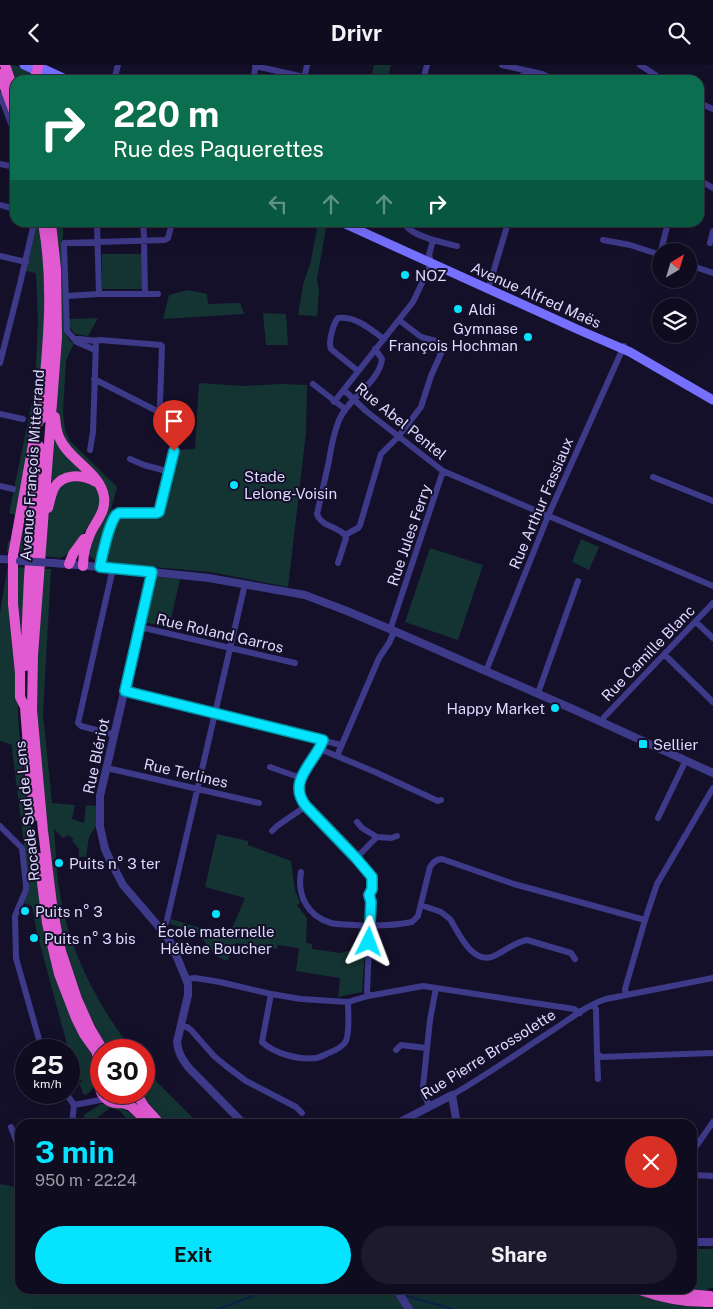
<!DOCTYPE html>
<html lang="en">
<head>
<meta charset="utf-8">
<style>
	body { margin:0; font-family:"Public Sans",sans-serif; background:#1e1a2d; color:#f1f3f6; height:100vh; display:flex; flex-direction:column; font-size:19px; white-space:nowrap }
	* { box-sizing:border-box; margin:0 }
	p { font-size:16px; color:#9c9ba5 }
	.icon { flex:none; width:28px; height:28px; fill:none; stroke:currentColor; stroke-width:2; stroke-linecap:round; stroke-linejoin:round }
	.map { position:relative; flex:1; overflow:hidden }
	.details { position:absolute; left:15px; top:1054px; width:682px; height:175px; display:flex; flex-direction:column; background:#100c20; border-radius:15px; box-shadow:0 5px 20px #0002,0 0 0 1px #302c3e }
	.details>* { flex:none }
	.banner { position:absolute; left:10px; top:10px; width:694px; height:152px; border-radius:15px; box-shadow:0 5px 20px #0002,0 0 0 1px #302c3e; background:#0b6e4f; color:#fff; overflow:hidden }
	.needle { width:32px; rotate:38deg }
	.tools { position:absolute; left:652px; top:178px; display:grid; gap:10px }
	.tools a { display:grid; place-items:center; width:45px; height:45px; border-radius:50%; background:#100c20; box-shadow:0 5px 20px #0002,0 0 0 1px #302c3e; font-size:25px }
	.speed { position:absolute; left:15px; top:974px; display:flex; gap:10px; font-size:25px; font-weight:700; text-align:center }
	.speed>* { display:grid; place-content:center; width:65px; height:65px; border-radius:50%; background:#100c20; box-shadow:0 5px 20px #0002,0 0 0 1px #302c3e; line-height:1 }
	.speed small { font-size:12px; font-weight:400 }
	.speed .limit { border:8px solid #d22; background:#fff; color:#111 }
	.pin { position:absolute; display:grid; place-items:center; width:42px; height:42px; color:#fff; margin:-51px -21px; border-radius:50% 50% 50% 0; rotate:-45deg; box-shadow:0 0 5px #0007 }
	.pin .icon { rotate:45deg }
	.me { position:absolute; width:55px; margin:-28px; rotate:3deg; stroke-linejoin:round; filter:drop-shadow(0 0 4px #0008) }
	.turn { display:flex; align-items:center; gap:18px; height:105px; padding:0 20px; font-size:22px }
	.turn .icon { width:65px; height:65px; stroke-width:2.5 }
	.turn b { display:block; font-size:35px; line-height:42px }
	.lanes { display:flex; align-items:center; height:48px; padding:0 20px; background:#0003; justify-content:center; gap:25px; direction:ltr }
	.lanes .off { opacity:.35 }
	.round { display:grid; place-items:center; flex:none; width:52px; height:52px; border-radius:26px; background:#1e1a2d }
	.overview { display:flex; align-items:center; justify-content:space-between; height:85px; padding:0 20px }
	h1 { font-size:30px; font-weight:700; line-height:38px; color:#05e3ff }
	.action { display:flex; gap:10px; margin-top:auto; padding:10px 20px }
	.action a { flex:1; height:58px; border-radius:30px; background:#05e3ff; color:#111; font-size:20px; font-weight:700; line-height:58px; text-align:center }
	.action a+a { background:#1e1a2d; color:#f1f3f6 }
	header { display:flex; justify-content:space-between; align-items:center; height:65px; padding:0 20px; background:#100c20; font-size:22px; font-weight:700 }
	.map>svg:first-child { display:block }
	.green { fill:#133433 }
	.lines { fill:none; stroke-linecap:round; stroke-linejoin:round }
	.stream { stroke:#0b234d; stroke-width:2 }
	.minor { stroke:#3e3a8a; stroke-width:6 }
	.tertiary { stroke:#3e3a8a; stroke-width:8 }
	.secondary { stroke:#7570ff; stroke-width:9 }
	.trunk { stroke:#e25ad2; stroke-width:10 }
	.tertiary-bridge { stroke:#3e3a8a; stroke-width:8 }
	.route-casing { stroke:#0394a6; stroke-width:12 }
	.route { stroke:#05e3ff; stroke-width:9 }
	.poi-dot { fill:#05e3ff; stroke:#15102a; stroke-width:2 }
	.labels { text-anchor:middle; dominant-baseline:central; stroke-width:4; stroke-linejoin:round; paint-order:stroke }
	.poi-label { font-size:15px; fill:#ded9ff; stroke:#15102a; text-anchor:start }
	.street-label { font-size:15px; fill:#ded9ff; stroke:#15102a }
</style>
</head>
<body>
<header><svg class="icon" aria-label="back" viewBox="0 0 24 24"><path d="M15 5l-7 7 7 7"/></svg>Drivr<svg class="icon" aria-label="search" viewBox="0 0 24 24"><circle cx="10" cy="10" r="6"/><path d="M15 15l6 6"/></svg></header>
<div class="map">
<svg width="713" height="1244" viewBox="0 0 713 1244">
	<rect width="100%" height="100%" fill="#15102a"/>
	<path class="green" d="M 8,0 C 17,0 26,3 32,9 L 31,15 L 15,15 Z
		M 374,0 L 391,0 L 387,15 L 371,15 Z
		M 35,158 L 39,158 C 43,190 47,223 45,257 C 42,335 24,411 10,487 L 7,487 L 8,476 L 11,476 L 15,450 L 9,448 L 35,323 L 38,256 L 36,208 L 26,206 Z
		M 56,158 L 63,158 L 63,174 L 61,175 L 65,269 L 70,276 L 74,278 L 66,295 L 63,347 L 65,365 L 70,376 L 117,422 L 97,496 L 92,493 L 86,487 L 109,436 L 108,427 L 105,421 L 74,389 L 57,359 Z
		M 318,158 L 327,158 L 317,214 L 319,226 L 317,251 L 298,250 L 303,220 L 311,196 Z
		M 102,189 L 142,189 L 142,224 L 102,224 Z
		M 188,225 L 207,229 L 208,239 L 240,238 L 244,249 L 163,254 L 169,230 Z
		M 263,248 L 286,249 L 288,280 L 266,280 Z
		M 98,253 L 88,271 L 75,269 L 69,261 L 69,254 Z
		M 199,318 L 243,321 L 281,319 L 307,320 L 306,368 L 288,522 L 210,507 L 108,498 L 106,492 L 113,460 C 118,457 119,454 123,451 L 161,451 L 177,385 L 195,384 Z
		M 53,369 L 87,409 L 80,409 L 51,425 Z
		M 33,398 L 27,489 L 17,488 Z
		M 80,415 L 94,421 L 99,425 L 100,442 L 90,460 L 66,490 L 61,493 L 44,491 C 46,472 48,429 65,418 C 69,415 75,415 80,415 Z
		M 581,474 L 599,482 L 589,505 L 572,497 Z
		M 430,483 L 483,500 L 458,575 L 405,557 Z
		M 8,499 L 18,611 L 18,652 L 22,700 L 32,767 L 37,815 L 80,967 C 84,976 97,998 97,1007 C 97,1016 93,1027 85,1030 L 84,1029 L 83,1029 L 81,1022 L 79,1019 L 82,1016 L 75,1009 L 37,868 L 32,841 L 24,838 L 29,826 L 29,819 L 12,684 L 12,680 L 0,676 L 0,548 Z
		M 18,502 L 26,503 L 22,559 L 22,577 L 18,560 Z
		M 43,504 L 51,504 L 43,649 L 52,738 L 75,740 L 72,754 L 84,758 L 86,740 L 96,741 L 96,761 L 89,772 L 86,792 L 79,792 L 79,784 L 73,777 L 73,774 L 69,770 L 63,773 L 54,764 C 56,786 56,808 60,829 C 69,886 98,940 132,985 L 109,985 C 64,914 56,843 47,761 C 45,736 43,710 40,685 C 39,672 37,658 37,644 C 36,597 40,550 43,504 Z
		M 156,512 L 180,514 L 169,563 L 148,558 L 146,556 Z
		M 217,769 L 248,776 L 248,780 L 291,796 L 295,825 L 300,838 L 297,840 L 307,853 L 306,878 L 312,879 L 312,884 L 340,888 L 348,886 L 365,887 L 362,927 L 338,932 L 340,913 L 296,906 L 299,883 L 277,880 L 277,884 L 236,878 L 227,896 L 216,891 L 196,866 L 170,859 L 171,854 L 207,865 L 211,865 L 214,863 L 231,866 L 245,833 L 205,822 Z
		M 144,1000 L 154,1014 L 199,1059 L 166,1059 L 156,1048 L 155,1045 L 144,1033 L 142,1028 L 144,1028 Z
		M 101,1039 C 120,1038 130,1047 143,1059 L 131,1059 L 120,1046 L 110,1043 L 89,1059 L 85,1056 L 84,1050 Z
		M 0,1119 L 20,1123 L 20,1224 L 622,1224 C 652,1235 681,1241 713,1243 L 713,1244 L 0,1244 Z
		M 693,1184 L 713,1184 L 713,1223 L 710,1223 L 705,1226 L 681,1224 L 692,1224 Z"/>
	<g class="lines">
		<path class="stream" d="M 341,1224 L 392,1228
			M 406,1231 L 453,1244
			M 218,1244 L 272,1224"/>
		<path class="minor" d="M 502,0 L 542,9 L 554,15
			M 640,0 L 663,15
			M 255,1 L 304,12
			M 114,15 L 118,0
			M 253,15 L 256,0
			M 304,15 L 307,0
			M 423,15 L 427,0
			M 521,15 L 525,5
			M 0,30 L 15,69
			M 699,38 L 713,44
			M 0,99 L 15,102
			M 699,115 L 713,123
			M 0,140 L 15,144
			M 97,158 L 99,229
			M 143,158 L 144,171
			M 405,158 C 409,171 444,178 457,181
			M 144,175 L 145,229
			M 603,175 L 630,180 L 661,190
			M 710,178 L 713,166
			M 660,189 L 668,158
			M 0,191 L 26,197
			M 689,200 L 713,208
			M 490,218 L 508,158
			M 66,231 L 99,229 L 158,229
			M 75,274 C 83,273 91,277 100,275 L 161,280 L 162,281 L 160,339 L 161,354 L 172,376 L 174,386 L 159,447 L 156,448 L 119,448 L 113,452 L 112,457 L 100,502
			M 95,285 L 77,277 L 67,266 L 64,180 L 64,178 L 165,175 L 168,173 L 172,158
			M 0,298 L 20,219 L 34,158
			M 358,306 L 331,284 C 328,278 333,259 338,253 C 356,251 370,264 384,274
			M 94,314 L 161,348
			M 313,319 L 345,344
			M 344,325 L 366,346 L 443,406 L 713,521
			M 334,337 L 413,237 L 430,201 L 431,197 L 429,190 L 433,175
			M 0,349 L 23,354
			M 90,385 L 93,367 L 96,276
			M 130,394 L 144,400 L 170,407
			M 653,412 L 713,436
			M 0,421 L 13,424
			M 345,470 L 358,463 L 360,460 L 381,389 L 398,372 L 421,342 L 431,311 L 443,284 L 441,279 L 436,276 L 421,272 L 399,255
			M 345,470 C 336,461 321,461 317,449 C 321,431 325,414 329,396 C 331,382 334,368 339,355 C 349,332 379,318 382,294 L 375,284
			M 338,498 L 346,473 L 345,470
			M 113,503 L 78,658 L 81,661 L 115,670
			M 696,557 L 713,573
			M 140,562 L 295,598
			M 664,589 L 713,637
			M 486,606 L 548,451 L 624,281
			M 125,626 L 341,680
			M 538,628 L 578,516
			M 602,657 L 604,652 L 610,646 L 713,538
			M 320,684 L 375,707 L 438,736 L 441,735
			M 337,691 L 379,593 L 389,578 L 393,569 L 391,562 L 443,406
			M 270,702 L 301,713 L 321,680
			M 107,703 L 259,738
			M 301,713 L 298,723 L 299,729 L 302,736 L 320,757 L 356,793 L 372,812 L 372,824 L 369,830 L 371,837 L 367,926 L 368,931
			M 658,753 L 686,695
			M 357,757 L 362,763 L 377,772
			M 0,761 L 22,783 L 26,820 L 26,825 L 15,851 L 16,893 L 42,985
			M 272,766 L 277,761 L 306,741
			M 356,793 L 377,772 L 391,773 L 397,771
			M 301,807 C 297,830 307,851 331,858 C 338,860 347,859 354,860 C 373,861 393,861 412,857 L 418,851 L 430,802 C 433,797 436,794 442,794 L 514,819 L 645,855
			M 421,840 L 441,847 L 450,854 C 460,870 474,904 498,889 C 507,884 516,877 527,875 L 571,888 L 575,894
			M 163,865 L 167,855 L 245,519
			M 186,914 L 195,913 L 220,917 L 271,929 L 301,934 L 348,937 L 368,931 L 423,921 L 574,944 L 580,948
			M 271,929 L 262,977 C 275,989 299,995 316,993 C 321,992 326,989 331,987 C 336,985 343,981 346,976 C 350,966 348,947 348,937
			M 626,930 L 625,924 L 645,855 L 657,819 L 713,723
			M 593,940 L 596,944 L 597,989 L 602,992 L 713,988
			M 181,962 L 187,962 L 191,965 L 214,991 L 226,1001 L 246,1016 L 296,1042 L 302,1048
			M 396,985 L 401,980 L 426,983
			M 597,989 L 598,1014
			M 66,1028 L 74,1040 L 72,1059
			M 452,1030 C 487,1010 519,987 553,965 C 570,954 587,940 606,934 L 713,913
			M 74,1040 L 100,1035 L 107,1035
			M 430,1042 L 423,1028 L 423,1021 L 430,955 L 436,923
			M 11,1062 L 20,1086
			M 692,1087 L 713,1057
			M 692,1110 L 713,1111"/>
		<path class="tertiary" d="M 0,494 L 18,495
			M 53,498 L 113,503 L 209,513 L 305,530 L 347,546 L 392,565 L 575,645 L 713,708
			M 152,507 L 100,731 L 100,762 L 105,784 L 110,795 L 123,820 L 165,869 L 172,880 L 188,919 L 188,930 L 177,977 C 178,988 182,994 189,1003 L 244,1059
			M 396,1059 L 452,1030 L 457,1059
			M 692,1177 L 713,1177
			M 396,1224 L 409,1244"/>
		<path class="secondary" d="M 24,0 L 39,7
			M 35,0 L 68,15
			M 343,158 L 579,265 L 630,287 L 713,335"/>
		<path class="trunk" d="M 5,0 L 15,29
			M 0,9 L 15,50
			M 34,15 L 37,6 L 38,1
			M 51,158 L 56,204 L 57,272 L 33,590 L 32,645 L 43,766 L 52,839 L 56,862 L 61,886 L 77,934 L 90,963 L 103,985
			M 55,352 C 56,360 56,367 60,374 C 69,395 101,408 104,432 C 106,446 97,455 91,467 C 86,478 83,489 83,501
			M 41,354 C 47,288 55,223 43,158
			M 48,443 C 50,436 51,429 54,423 C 63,408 82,409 96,417
			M 69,499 L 73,489 L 84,474
			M 25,601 L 29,512 L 39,381
			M 35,751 L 30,709 L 25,642 L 20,632 L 20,608 L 13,539 L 13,490 L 36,363 L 42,347
			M 39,793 L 47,858 L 59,909 L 76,953 L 84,969 L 96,986 L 101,1003
			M 101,1012 C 93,1035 122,1049 134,1028
			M 136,1028 L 144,1041 L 160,1059
			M 123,1038 L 131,1041 L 150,1059
			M 637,1224 C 662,1233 687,1238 713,1237
			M 661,1224 L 686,1229 L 710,1231"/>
		<path class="tertiary-bridge" d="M 20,496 L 53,498"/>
	</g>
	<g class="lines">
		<defs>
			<path id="route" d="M 174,386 L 159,447 L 156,448 L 119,448 L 116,450 C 109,459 102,490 100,502 L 152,507 L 125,626 L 323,675 C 315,698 286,716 306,741 L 356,793 L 372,812 L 372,824 L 369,830 L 371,837 L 369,877"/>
		</defs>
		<use href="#route" class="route-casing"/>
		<use href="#route" class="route"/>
	</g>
	<g class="poi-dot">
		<circle cx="405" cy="210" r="5"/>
		<circle cx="458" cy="244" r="5"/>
		<circle cx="528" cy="272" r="5"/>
		<circle cx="234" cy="420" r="5"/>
		<circle cx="555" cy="643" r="5"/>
		<rect x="638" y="674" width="10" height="10" rx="2.5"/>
		<circle cx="59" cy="798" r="5"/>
		<circle cx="25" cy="846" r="5"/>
		<circle cx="216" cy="849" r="5"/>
		<circle cx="34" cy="873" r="5"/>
	</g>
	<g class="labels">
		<g class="poi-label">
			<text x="415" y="210">NOZ</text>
			<text x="468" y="244">Aldi</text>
			<text x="518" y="263" text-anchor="end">Gymnase<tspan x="518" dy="17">François Hochman</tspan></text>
			<text x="244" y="411">Stade<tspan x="244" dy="17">Lelong-Voisin</tspan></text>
			<text x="545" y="643" text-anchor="end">Happy Market</text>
			<text x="653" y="679">Sellier</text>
			<text x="69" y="798">Puits n° 3 ter</text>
			<text x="35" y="846">Puits n° 3</text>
			<text x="216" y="866" text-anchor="middle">École maternelle<tspan x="216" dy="17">Hélène Boucher</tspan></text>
			<text x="44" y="873">Puits n° 3 bis</text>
		</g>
		<g class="street-label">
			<text transform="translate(536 230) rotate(24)">Avenue Alfred Maës</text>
			<text transform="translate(401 356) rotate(39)">Rue Abel Pentel</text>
			<text transform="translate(32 400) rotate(-86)">Avenue François Mitterrand</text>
			<text transform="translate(541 438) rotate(-67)">Rue Arthur Fassiaux</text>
			<text transform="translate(409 470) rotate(-71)">Rue Jules Ferry</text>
			<text transform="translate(220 568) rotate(13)">Rue Roland Garros</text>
			<text transform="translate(648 588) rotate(-46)">Rue Camille Blanc</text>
			<text transform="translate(96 691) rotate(-78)">Rue Blériot</text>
			<text transform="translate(186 708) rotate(13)">Rue Terlines</text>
			<text transform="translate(27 746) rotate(-96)">Rocade Sud de Lens</text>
			<text transform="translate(488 989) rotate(-32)">Rue Pierre Brossolette</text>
		</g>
	</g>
</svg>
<div class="tools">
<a><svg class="needle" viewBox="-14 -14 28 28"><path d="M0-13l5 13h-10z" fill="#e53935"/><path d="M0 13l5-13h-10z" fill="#9c9ba5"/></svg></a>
<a><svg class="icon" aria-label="layers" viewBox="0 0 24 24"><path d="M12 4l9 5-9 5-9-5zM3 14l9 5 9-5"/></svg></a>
</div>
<div class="speed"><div>25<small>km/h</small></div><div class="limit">30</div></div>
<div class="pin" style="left:174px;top:386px;background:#d93025"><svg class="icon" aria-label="arrive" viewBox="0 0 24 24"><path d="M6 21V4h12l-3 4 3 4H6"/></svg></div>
<svg class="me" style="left:369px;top:877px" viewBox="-20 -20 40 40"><path d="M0-17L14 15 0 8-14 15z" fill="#05e3ff" stroke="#fff" stroke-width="4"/></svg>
<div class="banner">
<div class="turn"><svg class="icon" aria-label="right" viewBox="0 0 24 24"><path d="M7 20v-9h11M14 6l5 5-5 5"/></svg><div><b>220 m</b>Rue des Paquerettes</div></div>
<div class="lanes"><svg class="icon off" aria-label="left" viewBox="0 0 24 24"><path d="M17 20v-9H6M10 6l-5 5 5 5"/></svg><svg class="icon off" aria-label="ahead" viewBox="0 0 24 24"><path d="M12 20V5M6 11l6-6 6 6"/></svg><svg class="icon off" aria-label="ahead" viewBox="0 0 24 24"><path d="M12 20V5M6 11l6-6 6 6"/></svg><svg class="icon" aria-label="right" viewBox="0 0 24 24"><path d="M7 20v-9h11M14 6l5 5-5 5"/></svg></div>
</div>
<section class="details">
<div class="overview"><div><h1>3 min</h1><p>950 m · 22:24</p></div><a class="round" style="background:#d93025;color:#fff"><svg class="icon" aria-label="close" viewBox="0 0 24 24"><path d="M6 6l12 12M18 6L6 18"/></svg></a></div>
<div class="action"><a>Exit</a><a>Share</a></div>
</section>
</div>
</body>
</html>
